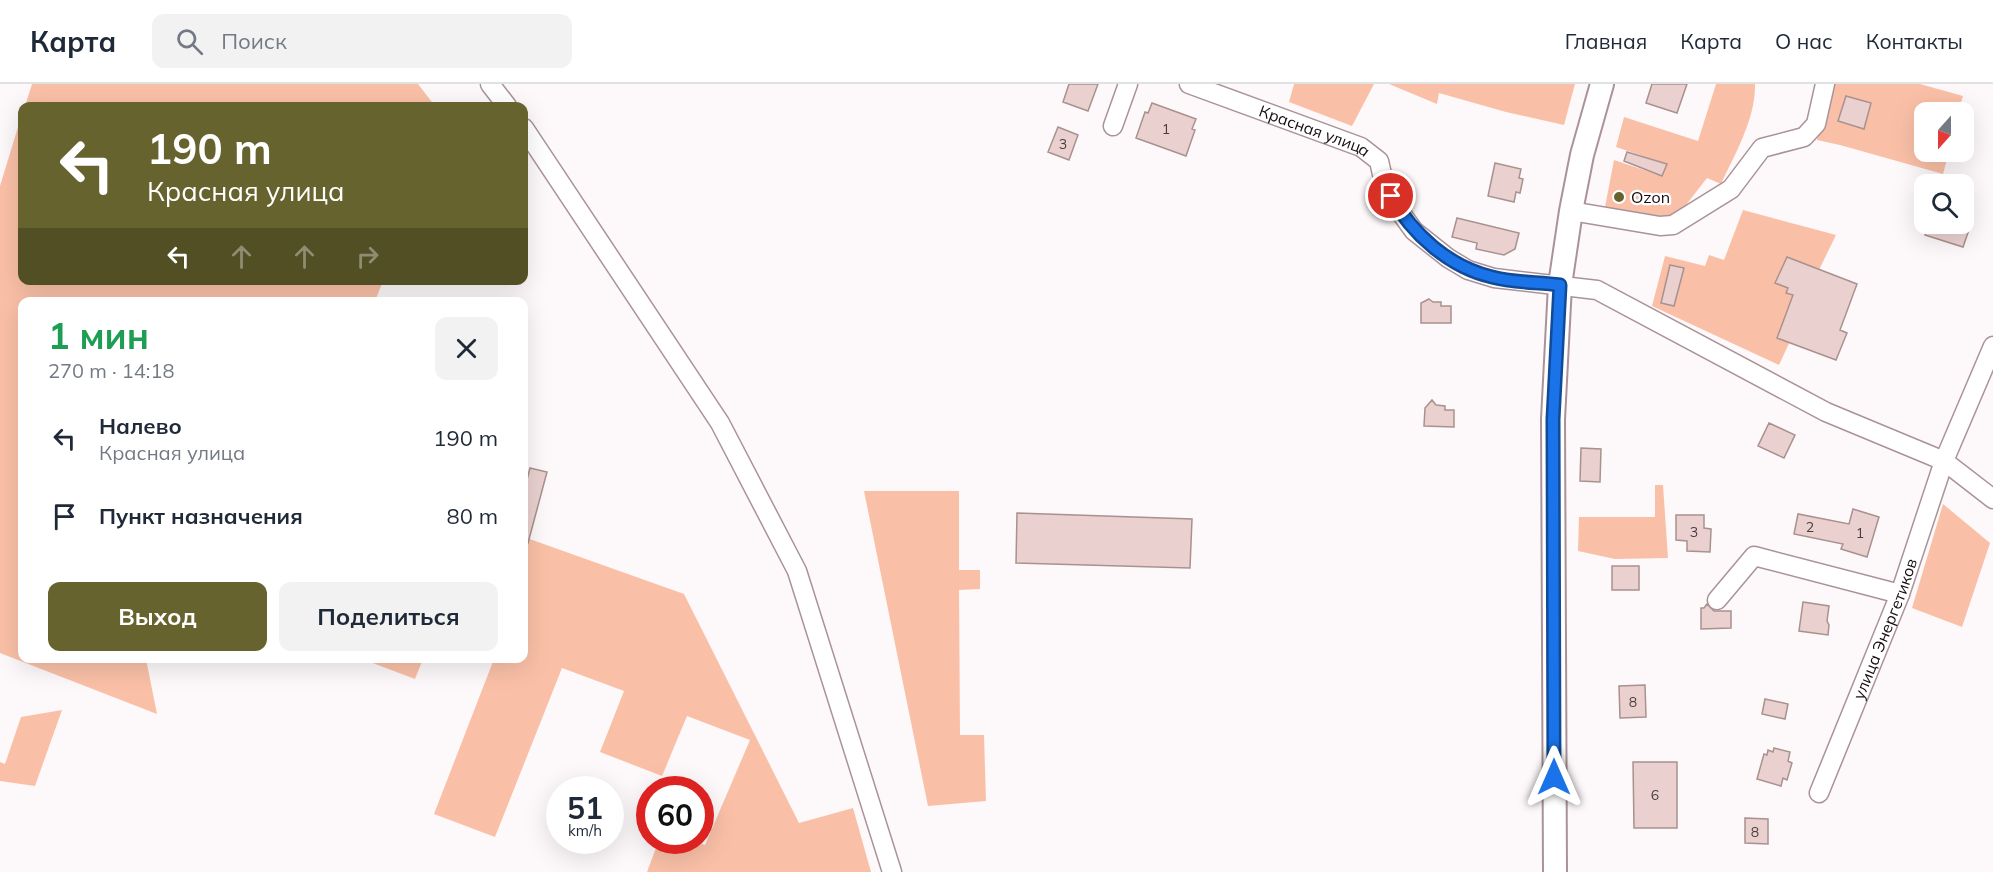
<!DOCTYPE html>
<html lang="ru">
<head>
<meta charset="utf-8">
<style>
	body { margin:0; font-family:Mulish,sans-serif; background:#f2f2f3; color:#1f2937; height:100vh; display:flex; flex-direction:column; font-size:22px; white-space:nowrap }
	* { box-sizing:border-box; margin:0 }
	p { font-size:20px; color:#747a83 }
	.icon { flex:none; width:33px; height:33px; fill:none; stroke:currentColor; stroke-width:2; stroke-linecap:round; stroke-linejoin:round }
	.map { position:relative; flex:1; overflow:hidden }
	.details { position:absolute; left:18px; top:213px; width:510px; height:366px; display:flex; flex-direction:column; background:#fff; border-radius:12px; box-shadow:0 6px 24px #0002 }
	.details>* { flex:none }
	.hud { position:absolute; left:18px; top:18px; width:510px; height:183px; border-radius:12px; box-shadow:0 6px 24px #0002; background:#67632f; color:#fff; overflow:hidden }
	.needle { width:39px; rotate:201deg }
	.controls { position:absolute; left:1914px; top:18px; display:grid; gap:12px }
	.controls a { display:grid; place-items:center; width:60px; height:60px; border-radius:12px; background:#fff; box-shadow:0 6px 24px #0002; font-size:30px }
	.speed { position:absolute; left:546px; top:692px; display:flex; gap:12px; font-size:30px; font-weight:700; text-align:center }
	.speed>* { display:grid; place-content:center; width:78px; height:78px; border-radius:50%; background:#fff; box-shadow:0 6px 24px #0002; line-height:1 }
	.speed small { font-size:15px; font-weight:400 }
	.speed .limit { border:9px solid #d22; background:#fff; color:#111 }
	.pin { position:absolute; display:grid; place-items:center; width:51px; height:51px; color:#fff; margin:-26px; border:3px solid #fff; border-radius:50%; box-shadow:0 2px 6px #0007 }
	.me { position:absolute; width:66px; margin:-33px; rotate:0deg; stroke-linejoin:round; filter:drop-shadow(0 0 4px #0008) }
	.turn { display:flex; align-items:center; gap:21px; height:126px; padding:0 30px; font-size:27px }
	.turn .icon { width:78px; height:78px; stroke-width:2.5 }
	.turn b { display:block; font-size:42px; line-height:51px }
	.lanes { display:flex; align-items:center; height:57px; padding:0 30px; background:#0003; justify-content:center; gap:30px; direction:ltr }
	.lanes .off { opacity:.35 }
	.round { display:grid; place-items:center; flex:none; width:63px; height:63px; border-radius:12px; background:#f2f2f3 }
	.summary { display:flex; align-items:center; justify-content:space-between; height:102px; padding:0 30px }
	h1 { font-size:36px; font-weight:700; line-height:45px; color:#1e9e55 }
	.button { display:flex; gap:12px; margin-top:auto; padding:12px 30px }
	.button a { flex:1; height:69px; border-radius:12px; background:#67632f; color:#fff; font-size:24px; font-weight:700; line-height:69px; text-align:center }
	.button a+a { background:#f2f2f3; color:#1f2937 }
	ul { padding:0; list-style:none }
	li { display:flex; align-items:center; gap:18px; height:78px; padding:0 30px }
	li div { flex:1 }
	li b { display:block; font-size:22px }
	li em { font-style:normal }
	header { display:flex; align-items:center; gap:36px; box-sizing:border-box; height:84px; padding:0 30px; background:#fff; border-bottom:2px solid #e0e1e3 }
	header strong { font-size:28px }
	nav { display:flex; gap:33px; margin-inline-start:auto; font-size:21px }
	.search { width:420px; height:54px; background:#f2f2f3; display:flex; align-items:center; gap:15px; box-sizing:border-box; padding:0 21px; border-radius:12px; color:#747a83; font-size:22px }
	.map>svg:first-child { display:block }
	.green { fill:#fac0a7 }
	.building { fill:#ead1cf; stroke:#a8918f; stroke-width:1.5 }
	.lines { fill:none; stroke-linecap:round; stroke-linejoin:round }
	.minor-casing { stroke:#aa9398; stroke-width:21 }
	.major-casing { stroke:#aa9398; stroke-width:26 }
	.minor { stroke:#fff; stroke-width:18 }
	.major { stroke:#fff; stroke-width:22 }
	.route-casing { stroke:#114b97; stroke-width:15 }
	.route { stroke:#1a73e8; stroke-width:10 }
	.poi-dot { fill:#67632f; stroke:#fff; stroke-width:2 }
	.labels { text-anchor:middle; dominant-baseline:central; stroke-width:4.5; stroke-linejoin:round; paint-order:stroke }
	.number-label { font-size:14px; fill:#4a3d3e }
	.street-label { font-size:16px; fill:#140c0e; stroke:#fff }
	.poi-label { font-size:16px; fill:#140c0e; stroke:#fff; text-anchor:start }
</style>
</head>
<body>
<header>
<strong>Карта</strong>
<div class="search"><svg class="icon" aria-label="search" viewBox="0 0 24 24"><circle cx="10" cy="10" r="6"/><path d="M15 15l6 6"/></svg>Поиск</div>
<nav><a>Главная</a><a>Карта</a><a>О нас</a><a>Контакты</a></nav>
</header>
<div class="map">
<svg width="1993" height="788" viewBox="0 0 1993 788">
	<rect width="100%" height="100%" fill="#fdf8f9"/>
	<path class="green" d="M 32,0 L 418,0 L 435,22 L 25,22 Z
		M 1294,0 L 1374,0 L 1352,42 L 1289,18 Z
		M 1389,0 L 1575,0 L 1564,41 L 1506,28 L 1439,9 L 1437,20 Z
		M 1716,0 L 1755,0 C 1756,34 1735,70 1721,100 L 1707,94 L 1672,139 L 1605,123 L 1614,76 L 1662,92 L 1667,80 L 1616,63 L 1624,33 L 1698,57 Z
		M 1827,0 L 1920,0 L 1963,12 L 1958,28 L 1924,28 L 1924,68 L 1949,68 L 1943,90 L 1840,61 L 1817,56 Z
		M 22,30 L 22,196 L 383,197 L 375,217 L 22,218 L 22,574 L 146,575 L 157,630 L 0,569 L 0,102 Z
		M 1743,126 L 1836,151 L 1817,190 L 1804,227 L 1779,281 L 1652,222 L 1665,172 L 1705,182 L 1709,171 L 1724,176 Z
		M 1655,401 L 1663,401 L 1668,474 L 1615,475 L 1578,467 L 1579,433 L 1655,433 Z
		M 864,407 L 959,407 L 959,486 L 980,486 L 980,505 L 959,506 L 960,651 L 984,651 L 986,717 L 928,722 Z
		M 1943,420 L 1990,459 L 1962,543 L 1912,524 Z
		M 524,453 L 684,510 L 799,739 L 853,724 L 871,788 L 647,788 L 659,756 L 691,756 L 705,761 L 750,656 L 687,632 L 662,692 L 600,668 L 624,607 L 562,584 L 495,753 L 434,730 L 494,575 L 524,574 Z
		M 362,575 L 423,575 L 415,595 Z
		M 62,626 L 35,702 L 0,697 L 0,678 L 5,680 L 21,633 Z"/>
	<path class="building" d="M 1069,0 L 1098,0 L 1088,27 L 1063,18 Z
		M 1652,0 L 1687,0 L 1677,29 L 1646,19 Z
		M 1846,12 L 1871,19 L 1864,45 L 1838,37 Z
		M 1152,19 L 1196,35 L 1192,45 L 1195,46 L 1186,72 L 1136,54 L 1145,28 L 1148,29 Z
		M 1058,43 L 1078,51 L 1069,76 L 1048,68 Z
		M 1627,68 L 1667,80 L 1662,92 L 1624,77 Z
		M 1495,79 L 1521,85 L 1519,94 L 1523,95 L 1520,109 L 1516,108 L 1514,118 L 1488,112 Z
		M 1457,134 L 1519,149 L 1515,165 L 1504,171 L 1476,165 L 1477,159 L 1452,153 Z
		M 1929,140 L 1971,140 L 1963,163 L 1925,151 Z
		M 1787,173 L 1857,200 L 1840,246 L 1847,249 L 1836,276 L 1777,254 L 1793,211 L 1786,209 L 1788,204 L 1775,199 Z
		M 1670,181 L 1684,184 L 1674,222 L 1661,219 Z
		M 1429,215 L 1433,218 L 1441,218 L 1441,222 L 1451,222 L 1451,239 L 1421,239 L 1421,219 Z
		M 1432,316 L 1436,321 L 1445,322 L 1445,326 L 1454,326 L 1454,343 L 1424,342 L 1425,324 Z
		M 1769,339 L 1795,351 L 1784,374 L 1758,362 Z
		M 1581,364 L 1601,365 L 1600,398 L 1580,397 Z
		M 530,384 L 547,388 L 528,459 L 524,458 L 524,407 Z
		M 1853,425 L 1879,433 L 1867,473 L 1841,465 L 1843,460 L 1794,450 L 1798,430 L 1849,440 Z
		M 1017,429 L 1192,435 L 1190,484 L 1016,479 Z
		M 1676,431 L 1704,431 L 1704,444 L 1711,445 L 1711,446 L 1710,468 L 1687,467 L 1687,457 L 1676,456 Z
		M 1612,482 L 1639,482 L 1639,506 L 1612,506 Z
		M 1803,518 L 1829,522 L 1827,537 L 1829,541 L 1828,551 L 1799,547 Z
		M 1707,520 L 1714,527 L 1731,527 L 1731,544 L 1701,545 L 1701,524 L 1704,524 Z
		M 1645,601 L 1646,633 L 1620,634 L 1619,602 Z
		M 1765,615 L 1788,620 L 1785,635 L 1762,630 Z
		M 1774,664 L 1790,668 L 1788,677 L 1792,679 L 1787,696 L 1783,694 L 1781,702 L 1757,695 L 1764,670 L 1767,671 L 1768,666 L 1773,668 Z
		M 1633,678 L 1677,678 L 1677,744 L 1634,744 Z
		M 1745,734 L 1768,735 L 1768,760 L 1745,759 Z"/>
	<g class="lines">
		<defs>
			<g id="minor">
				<path d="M 490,0 L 507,22"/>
				<path id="s1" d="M 1189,0 L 1361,63 L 1379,77 L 1384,99 L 1398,125 L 1414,147 L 1448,174 L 1468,186 L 1494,194 L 1597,206 L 1826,328 L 1944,377 L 1993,415"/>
				<path d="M 1113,42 L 1128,0"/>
				<path d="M 524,44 L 720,339 L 797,487 L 892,788"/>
				<path d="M 1571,127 L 1660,142 L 1673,141 L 1731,105 L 1762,64 L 1804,53 L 1816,40 L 1825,0"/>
				<path d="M 1717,516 L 1754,472 L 1900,510"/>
				<path id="s2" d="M 1819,709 L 1900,510 L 1944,377 L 1993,262"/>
			</g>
			<path id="major" d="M 1555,788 L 1553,335 L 1560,201 L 1571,127 L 1582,71 L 1602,0"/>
		</defs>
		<use href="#minor" class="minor-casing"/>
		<use href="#major" class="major-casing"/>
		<use href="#minor" class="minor"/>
		<use href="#major" class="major"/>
	</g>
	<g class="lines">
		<defs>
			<path id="route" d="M 1391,112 C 1412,150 1449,183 1492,193 C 1514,199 1538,198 1560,201 L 1553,335 L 1554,693"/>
		</defs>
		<use href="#route" class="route-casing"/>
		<use href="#route" class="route"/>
	</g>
	<circle class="poi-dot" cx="1619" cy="113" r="6"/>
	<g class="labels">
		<g class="number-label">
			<text x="1166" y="45">1</text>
			<text x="1063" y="60">3</text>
			<text x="1810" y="443">2</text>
			<text x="1694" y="448">3</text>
			<text x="1860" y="449">1</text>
			<text x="1633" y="618">8</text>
			<text x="1655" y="711">6</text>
			<text x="1755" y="748">8</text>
		</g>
		<g class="street-label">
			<text stroke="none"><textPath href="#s1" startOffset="134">Красная улица</textPath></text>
			<text stroke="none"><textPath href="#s2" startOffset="177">улица Энергетиков</textPath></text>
		</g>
		<g class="poi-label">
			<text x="1631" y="113">Ozon</text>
		</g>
	</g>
</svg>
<div class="controls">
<a><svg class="needle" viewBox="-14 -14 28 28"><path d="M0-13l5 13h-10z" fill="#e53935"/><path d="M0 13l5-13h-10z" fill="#747a83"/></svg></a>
<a><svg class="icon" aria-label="search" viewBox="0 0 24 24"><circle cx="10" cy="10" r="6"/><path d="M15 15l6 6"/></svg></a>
</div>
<div class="speed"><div>51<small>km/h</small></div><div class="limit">60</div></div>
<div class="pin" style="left:1391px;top:112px;background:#d93025"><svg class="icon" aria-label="arrive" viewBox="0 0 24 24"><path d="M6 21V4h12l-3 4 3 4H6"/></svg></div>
<svg class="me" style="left:1554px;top:693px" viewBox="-20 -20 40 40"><path d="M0-17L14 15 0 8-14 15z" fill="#1a73e8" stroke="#fff" stroke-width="4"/></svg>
<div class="hud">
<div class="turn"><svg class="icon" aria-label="left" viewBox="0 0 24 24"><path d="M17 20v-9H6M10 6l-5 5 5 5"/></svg><div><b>190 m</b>Красная улица</div></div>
<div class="lanes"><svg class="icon" aria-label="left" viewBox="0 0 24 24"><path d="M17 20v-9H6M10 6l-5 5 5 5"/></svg><svg class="icon off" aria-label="ahead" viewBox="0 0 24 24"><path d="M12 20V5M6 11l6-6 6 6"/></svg><svg class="icon off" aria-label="ahead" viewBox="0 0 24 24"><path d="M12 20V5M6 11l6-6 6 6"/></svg><svg class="icon off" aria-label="right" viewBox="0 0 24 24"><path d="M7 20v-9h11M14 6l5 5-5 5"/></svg></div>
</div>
<section class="details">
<div class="summary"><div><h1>1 мин</h1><p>270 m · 14:18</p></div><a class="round"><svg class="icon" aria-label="close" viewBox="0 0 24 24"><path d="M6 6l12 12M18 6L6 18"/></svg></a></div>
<ul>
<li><svg class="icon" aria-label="left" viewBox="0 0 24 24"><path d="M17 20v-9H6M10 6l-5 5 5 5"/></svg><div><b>Налево</b><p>Красная улица</p></div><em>190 m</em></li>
<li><svg class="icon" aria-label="arrive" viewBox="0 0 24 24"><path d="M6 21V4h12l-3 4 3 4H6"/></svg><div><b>Пункт назначения</b></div><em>80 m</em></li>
</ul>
<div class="button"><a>Выход</a><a>Поделиться</a></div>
</section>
</div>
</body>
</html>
